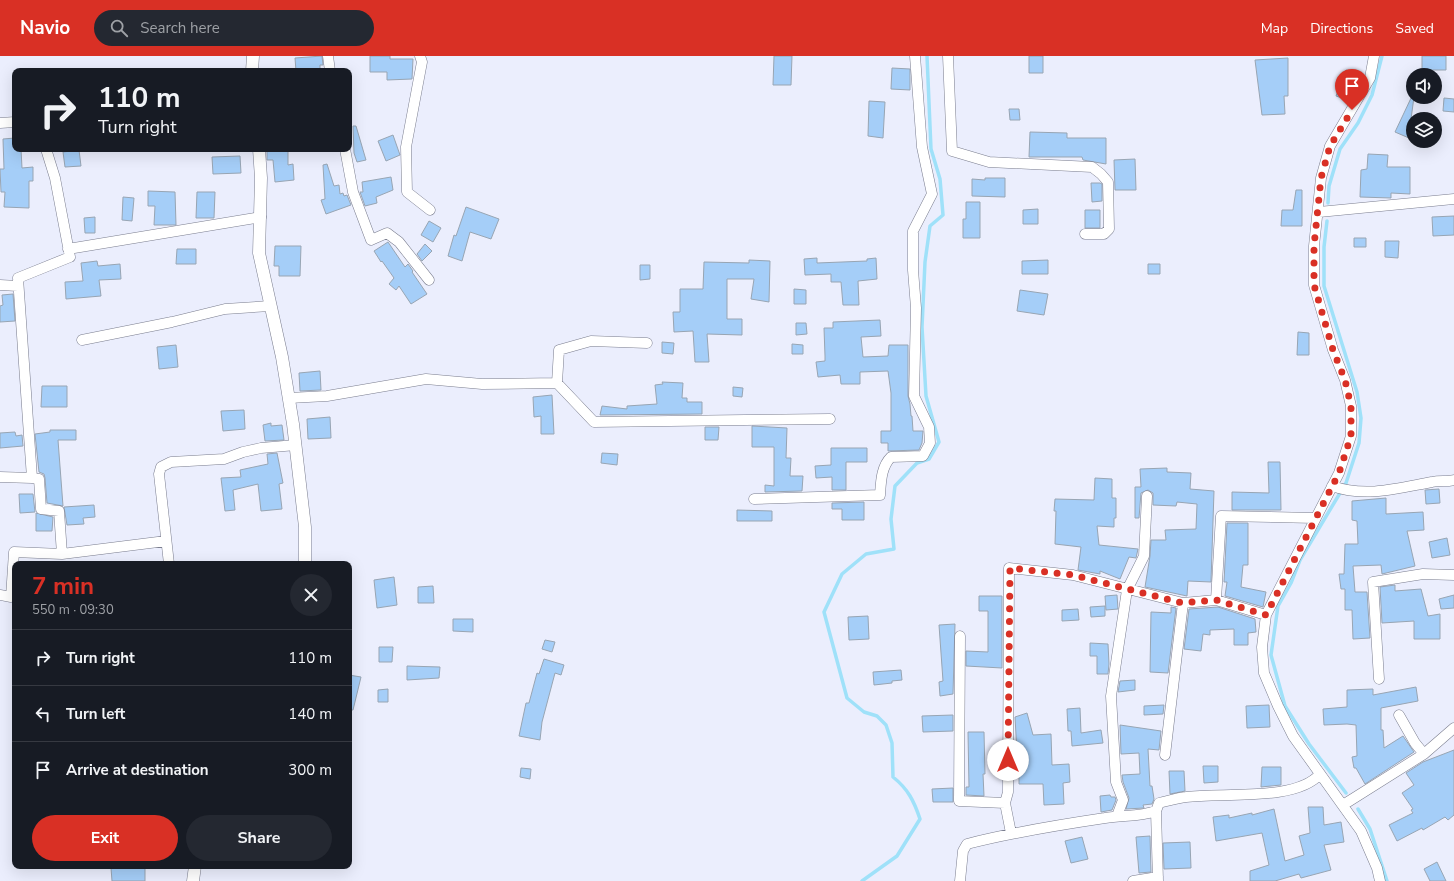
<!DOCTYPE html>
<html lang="en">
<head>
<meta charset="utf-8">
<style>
	body { margin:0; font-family:"Nunito Sans",sans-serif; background:#242831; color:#f1f3f6; height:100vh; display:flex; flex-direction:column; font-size:15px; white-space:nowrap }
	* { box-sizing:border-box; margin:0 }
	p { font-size:13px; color:#9ea1a6 }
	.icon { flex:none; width:22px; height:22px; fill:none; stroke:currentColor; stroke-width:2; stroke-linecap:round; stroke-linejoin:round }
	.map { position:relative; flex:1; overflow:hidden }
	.details { position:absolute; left:12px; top:505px; width:340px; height:308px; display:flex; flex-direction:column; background:#171b24; border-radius:8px; box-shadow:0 4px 16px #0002 }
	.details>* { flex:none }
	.hud { position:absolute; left:12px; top:12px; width:340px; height:84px; border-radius:8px; box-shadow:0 4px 16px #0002; background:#171b24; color:#f1f3f6; overflow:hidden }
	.tools { position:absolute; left:1406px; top:12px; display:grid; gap:8px }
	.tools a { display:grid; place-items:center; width:36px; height:36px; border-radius:50%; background:#171b24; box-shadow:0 4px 16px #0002; font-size:20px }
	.pin { position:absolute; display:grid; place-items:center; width:34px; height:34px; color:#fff; margin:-41px -17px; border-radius:50% 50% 50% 0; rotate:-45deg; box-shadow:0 0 4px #0007 }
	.pin .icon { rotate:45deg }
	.me { position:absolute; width:44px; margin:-22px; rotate:0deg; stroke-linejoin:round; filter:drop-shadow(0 0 3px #0008) }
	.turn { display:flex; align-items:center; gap:14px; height:84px; padding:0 20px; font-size:18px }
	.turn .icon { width:52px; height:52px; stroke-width:2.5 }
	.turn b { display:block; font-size:28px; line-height:34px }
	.round { display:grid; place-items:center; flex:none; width:42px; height:42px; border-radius:21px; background:#242831 }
	.overview { display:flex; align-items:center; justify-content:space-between; height:68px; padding:0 20px }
	h1 { font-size:24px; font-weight:700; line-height:30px; color:#d93025 }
	.button { display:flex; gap:8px; margin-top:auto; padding:8px 20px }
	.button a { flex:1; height:46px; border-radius:24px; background:#d93025; color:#fff; font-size:16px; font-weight:700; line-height:46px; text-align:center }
	.button a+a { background:#242831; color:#f1f3f6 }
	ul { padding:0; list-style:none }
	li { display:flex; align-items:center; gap:12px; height:56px; padding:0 20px; border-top:1px solid #363941 }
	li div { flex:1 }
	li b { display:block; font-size:15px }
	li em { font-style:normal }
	header { display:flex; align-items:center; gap:24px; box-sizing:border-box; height:56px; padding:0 20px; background:#d93025; color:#fff }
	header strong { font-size:19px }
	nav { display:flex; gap:22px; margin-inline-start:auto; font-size:14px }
	.search { width:280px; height:36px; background:#242831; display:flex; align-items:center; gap:10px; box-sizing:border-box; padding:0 14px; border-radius:22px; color:#9ea1a6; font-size:15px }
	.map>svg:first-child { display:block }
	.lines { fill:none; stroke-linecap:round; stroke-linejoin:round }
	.stream { stroke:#9fe1f9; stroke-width:3.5 }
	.building { fill:#a5cef8; stroke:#98a5b3 }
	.minor-casing { stroke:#7a7d8e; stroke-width:11 }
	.tertiary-casing { stroke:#7a7d8e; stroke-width:13 }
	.minor { stroke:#fff; stroke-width:10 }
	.tertiary { stroke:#fff; stroke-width:12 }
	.route { stroke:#d93025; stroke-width:7; stroke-dasharray:0 12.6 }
</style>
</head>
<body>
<header>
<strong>Navio</strong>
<div class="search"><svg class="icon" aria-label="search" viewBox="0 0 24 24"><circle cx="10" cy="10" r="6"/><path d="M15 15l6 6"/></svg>Search here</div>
<nav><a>Map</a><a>Directions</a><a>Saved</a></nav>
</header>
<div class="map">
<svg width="1454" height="825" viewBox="0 0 1454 825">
	<rect width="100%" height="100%" fill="#ebeefd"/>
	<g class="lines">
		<path class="stream" d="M 1328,147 L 1329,130 L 1340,93 L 1358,67 L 1372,39 L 1382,0
			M 1327,165 L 1324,191 L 1324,230 L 1357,336 L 1361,362 L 1359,387 L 1346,427 L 1300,504 L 1291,527 L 1278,550 L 1271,599 L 1285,650 L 1309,688 L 1346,737
			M 1358,753 L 1370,773 L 1387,825
			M 862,825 L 897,800 L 920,763 C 914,745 908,733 893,721 L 892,687 L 886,669 L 877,660 L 864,656 L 847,642 L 824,556 L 842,518 L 866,498 L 894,493 L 891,463 L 895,430 L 917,407 L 929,403 L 939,386 L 926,340 L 922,271 L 925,206 L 930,170 L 943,159 L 940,123 L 931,93 L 927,0"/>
	</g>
	<path class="building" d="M 322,0 L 323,9 L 320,9 L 320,15 L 296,15 L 295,2 Z
		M 370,0 L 390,0 L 390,3 L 413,3 L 412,23 L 387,24 L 387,16 L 370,16 Z
		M 774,0 L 792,0 L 791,29 L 773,29 Z
		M 1029,0 L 1043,0 L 1043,17 L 1029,17 Z
		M 1422,0 L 1446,0 L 1446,14 L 1422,14 Z
		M 1288,2 L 1288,40 L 1284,40 L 1285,58 L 1262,59 L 1255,4 Z
		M 892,12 L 910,13 L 910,34 L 891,33 Z
		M 1346,14 L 1361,18 L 1357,30 L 1350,29 L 1345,43 L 1336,40 Z
		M 1412,40 L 1414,41 L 1411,63 L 1413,64 L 1413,73 L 1409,82 L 1395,76 Z
		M 1444,42 L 1454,43 L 1454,56 L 1443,55 Z
		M 869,45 L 885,46 L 883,82 L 868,80 Z
		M 1009,53 L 1019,53 L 1020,64 L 1010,64 Z
		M 353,70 L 356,70 L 366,104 L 357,106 L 354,97 Z
		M 1030,76 L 1067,77 L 1067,82 L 1106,82 L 1106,108 L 1083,104 L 1082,101 L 1029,101 Z
		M 393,79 L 400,99 L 386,105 L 378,85 Z
		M 15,82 L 15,93 L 21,93 L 22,112 L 33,111 L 33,125 L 29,125 L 29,152 L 4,151 L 5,136 L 1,136 L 0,113 L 4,113 L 3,83 Z
		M 267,93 L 288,93 L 288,109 L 293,108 L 294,124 L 275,126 L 273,104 L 267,104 Z
		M 79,94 L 81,110 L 65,111 L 63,96 Z
		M 1368,98 L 1388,99 L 1387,111 L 1410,111 L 1410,138 L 1391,137 L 1391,142 L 1360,141 L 1361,114 L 1367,113 Z
		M 240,100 L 241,117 L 213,118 L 212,101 Z
		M 1135,103 L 1136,134 L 1115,134 L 1114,104 Z
		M 327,108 L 334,130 L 339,129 L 340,138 L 343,137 L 344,140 L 347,139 L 351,149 L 326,158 L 321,144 L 325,143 L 323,109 Z
		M 391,121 L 393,134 L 376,141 L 377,147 L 365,150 L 360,136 L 363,136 L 362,126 Z
		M 985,122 L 1005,122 L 1005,141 L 972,140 L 972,123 L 985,124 Z
		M 1091,127 L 1100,127 L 1102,128 L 1102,145 L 1092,146 Z
		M 1296,134 L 1302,134 L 1302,170 L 1281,170 L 1282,154 L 1293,154 Z
		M 148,135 L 175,136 L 176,169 L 154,169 L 155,150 L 148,150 Z
		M 197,136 L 215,136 L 214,162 L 196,162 Z
		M 123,141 L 134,142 L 132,165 L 122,164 Z
		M 966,146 L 980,146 L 980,182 L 963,182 L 963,163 L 966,163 Z
		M 466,151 L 499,163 L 491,183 L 470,176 L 462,205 L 448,200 L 454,179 L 456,180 Z
		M 1038,153 L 1038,168 L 1023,168 L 1023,154 Z
		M 1085,154 L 1100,154 L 1100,172 L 1085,172 Z
		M 1454,160 L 1454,179 L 1433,180 L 1432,161 Z
		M 95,161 L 95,177 L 85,177 L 84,162 Z
		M 429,165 L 441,172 L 433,186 L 421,179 Z
		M 1354,182 L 1366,182 L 1366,191 L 1354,191 Z
		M 1385,185 L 1399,185 L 1398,202 L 1385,201 Z
		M 388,186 L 405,211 L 408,208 L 413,215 L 412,216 L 427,238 L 411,248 L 399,230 L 396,234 L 389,228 L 394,222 L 382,205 L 381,206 L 374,195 Z
		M 425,188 L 432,195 L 422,205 L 417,198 Z
		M 275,190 L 301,190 L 300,220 L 279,220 L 279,210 L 274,210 Z
		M 177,193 L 196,193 L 196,208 L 176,208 Z
		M 817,202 L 817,207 L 867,205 L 867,203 L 876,202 L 877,223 L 858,225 L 859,249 L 843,249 L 841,226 L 831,226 L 831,218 L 805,219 L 804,203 Z
		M 749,204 L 770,205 L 769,246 L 751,243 L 754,223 L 727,223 L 727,263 L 742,263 L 742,279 L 707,278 L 709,306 L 695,306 L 693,275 L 674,276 L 673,256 L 680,256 L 680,233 L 703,233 L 704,206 L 749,207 Z
		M 1048,204 L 1048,218 L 1022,218 L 1022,205 Z
		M 97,205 L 98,210 L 120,208 L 121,223 L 99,224 L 101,240 L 66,243 L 65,226 L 83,225 L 81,207 Z
		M 1148,208 L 1160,208 L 1160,218 L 1148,218 Z
		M 640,209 L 650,209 L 650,223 L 640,224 Z
		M 794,233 L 806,234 L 806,248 L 794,248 Z
		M 1020,234 L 1048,238 L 1044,259 L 1017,255 Z
		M 13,238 L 15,265 L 0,266 L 0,250 L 3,249 L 2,239 Z
		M 880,264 L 881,280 L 861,281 L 863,301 L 888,300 L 889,289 L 908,289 L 908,340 L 910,348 L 911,360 L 912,360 L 913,375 L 923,375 L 922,387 L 919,394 L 888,395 L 888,387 L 881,387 L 881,375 L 891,375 L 891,337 L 888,315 L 860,316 L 860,328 L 841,328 L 840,319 L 818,321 L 816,306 L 825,305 L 825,300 L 824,272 L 833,272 L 833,266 Z
		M 796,267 L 806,267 L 807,278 L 796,279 Z
		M 1298,276 L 1309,277 L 1309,299 L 1297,299 Z
		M 662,286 L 674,287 L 673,298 L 662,297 Z
		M 792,288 L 803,289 L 803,298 L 792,298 Z
		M 176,289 L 178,311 L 159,313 L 157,291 Z
		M 320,315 L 321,334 L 300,335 L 299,317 Z
		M 662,326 L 683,327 L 682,342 L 687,342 L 687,346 L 702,346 L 702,358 L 600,359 L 602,350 L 627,353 L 627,350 L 657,348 L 655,329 L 663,328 Z
		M 42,330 L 67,330 L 67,351 L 41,351 Z
		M 733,331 L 743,332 L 742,341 L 733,340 Z
		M 552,339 L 554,378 L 541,378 L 541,360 L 534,361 L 533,341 Z
		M 244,354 L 245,373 L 223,375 L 221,355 Z
		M 330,361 L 331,382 L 308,383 L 307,363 Z
		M 271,367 L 271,370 L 282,369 L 284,384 L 265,385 L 263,369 Z
		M 752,370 L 787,372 L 786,402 L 791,402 L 790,420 L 803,420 L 802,435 L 765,436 L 765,429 L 774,430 L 774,391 L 752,391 Z
		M 705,371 L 719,371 L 718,384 L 705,384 Z
		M 50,374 L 76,374 L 76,384 L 58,384 L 63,450 L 47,447 L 45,422 L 44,418 L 39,416 L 35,378 L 50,376 Z
		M 15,376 L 16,380 L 22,379 L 23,390 L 0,392 L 0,377 Z
		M 831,392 L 867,392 L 867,406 L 846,406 L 846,434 L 832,434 L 832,421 L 816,422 L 815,410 L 831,409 Z
		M 277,397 L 283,427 L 279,428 L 282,453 L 261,455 L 258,428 L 233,434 L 235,454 L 225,455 L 221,422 L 241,421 L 240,414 L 268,408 L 267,398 Z
		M 602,397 L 618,398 L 617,409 L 601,407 Z
		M 1268,406 L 1280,406 L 1281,454 L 1232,454 L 1232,436 L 1269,437 Z
		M 1167,412 L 1167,416 L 1191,417 L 1190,433 L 1214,435 L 1211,526 L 1188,525 L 1187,540 L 1145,531 L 1150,500 L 1151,484 L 1166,484 L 1165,474 L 1196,473 L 1197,448 L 1177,446 L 1176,450 L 1153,449 L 1153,437 L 1148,434 L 1141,437 L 1139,462 L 1135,462 L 1135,431 L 1141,431 L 1140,413 Z
		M 1095,422 L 1112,423 L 1112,442 L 1116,442 L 1116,462 L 1114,462 L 1114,471 L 1097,470 L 1099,489 L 1138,493 L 1136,502 L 1129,501 L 1120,523 L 1100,515 L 1100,518 L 1078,514 L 1081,491 L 1055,488 L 1056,455 L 1054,455 L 1055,443 L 1094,444 Z
		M 1439,433 L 1440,447 L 1426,448 L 1425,434 Z
		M 19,438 L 33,438 L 35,456 L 20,457 Z
		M 1386,442 L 1386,458 L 1423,456 L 1424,474 L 1407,475 L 1415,510 L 1382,518 L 1381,509 L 1353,510 L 1355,536 L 1367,536 L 1370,582 L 1353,583 L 1352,554 L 1345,554 L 1345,533 L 1341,533 L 1339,518 L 1344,518 L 1345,488 L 1358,488 L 1357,465 L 1352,464 L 1352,445 Z
		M 864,446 L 864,464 L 842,464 L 842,453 L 832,453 L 832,447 Z
		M 94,449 L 95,461 L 83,462 L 84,468 L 67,469 L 64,451 Z
		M 737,454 L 772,455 L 772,465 L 737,465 Z
		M 36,457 L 53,461 L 52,475 L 36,475 Z
		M 1227,467 L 1248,467 L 1248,509 L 1243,509 L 1241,531 L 1266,536 L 1263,551 L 1225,540 L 1227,526 L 1224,526 Z
		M 1447,482 L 1450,499 L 1432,502 L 1429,486 Z
		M 394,521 L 397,549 L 377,552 L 374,524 Z
		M 1395,529 L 1395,535 L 1421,533 L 1428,560 L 1440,558 L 1440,583 L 1414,583 L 1414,565 L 1382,567 L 1380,531 Z
		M 433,530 L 434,547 L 418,547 L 418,531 Z
		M 1117,539 L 1118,553 L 1106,554 L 1105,540 Z
		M 1454,539 L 1454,552 L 1441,553 L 1439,543 Z
		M 979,540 L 1002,540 L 1002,612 L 966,610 L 966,595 L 988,596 L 988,555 L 979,555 Z
		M 1105,550 L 1105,560 L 1091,561 L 1090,551 Z
		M 1171,551 L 1176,552 L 1168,617 L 1150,616 L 1151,556 L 1171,557 Z
		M 1218,551 L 1255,563 L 1256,576 L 1248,577 L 1248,589 L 1234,589 L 1234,573 L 1210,574 L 1210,579 L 1203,578 L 1201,595 L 1184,593 L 1189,553 Z
		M 1078,553 L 1079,564 L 1062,565 L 1062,554 Z
		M 868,560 L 869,583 L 849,584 L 848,561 Z
		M 453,563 L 473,563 L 473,576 L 453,575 Z
		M 955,568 L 953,638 L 940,640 L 939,626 L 943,625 L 939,569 Z
		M 545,584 L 555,586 L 552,596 L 542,593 Z
		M 1090,587 L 1108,588 L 1109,608 L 1108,618 L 1097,618 L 1097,600 L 1090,600 Z
		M 379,591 L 393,591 L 392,606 L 379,606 Z
		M 544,603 L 564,609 L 561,619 L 555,617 L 542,666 L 540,684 L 519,680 L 526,647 L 529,647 L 537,617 L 539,618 Z
		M 407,610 L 440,611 L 439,622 L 407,624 Z
		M 901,614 L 902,624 L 892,625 L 892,627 L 874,629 L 873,616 Z
		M 349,619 L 361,621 L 353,654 L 349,654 Z
		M 1135,624 L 1135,634 L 1118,636 L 1120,625 Z
		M 1416,631 L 1418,645 L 1381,652 L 1381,674 L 1383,674 L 1384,692 L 1403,680 L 1414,696 L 1365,728 L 1356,712 L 1354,712 L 1352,701 L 1357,700 L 1356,669 L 1347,668 L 1324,669 L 1323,653 L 1347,651 L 1347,634 L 1373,633 L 1373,639 Z
		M 388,633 L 388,646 L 378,646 L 378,634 Z
		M 1164,649 L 1163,658 L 1144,659 L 1144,650 Z
		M 1269,649 L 1270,671 L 1247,672 L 1246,650 Z
		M 1080,652 L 1081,677 L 1101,674 L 1103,687 L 1072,690 L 1071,675 L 1068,675 L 1067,653 Z
		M 1027,657 L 1033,679 L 1051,678 L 1052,709 L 1069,708 L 1070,726 L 1063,727 L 1064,748 L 1044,749 L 1043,728 L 1019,728 L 1019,697 L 1017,697 L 1015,661 Z
		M 953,659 L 953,675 L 923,676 L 922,660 Z
		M 1120,669 L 1161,675 L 1159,694 L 1148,693 L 1150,730 L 1152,730 L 1154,743 L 1152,748 L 1143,749 L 1144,752 L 1126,753 L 1129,742 L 1123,726 L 1122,719 L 1140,718 L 1139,697 L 1121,698 Z
		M 968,676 L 984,676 L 985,718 L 983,718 L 984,740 L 966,739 L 966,731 L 969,731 Z
		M 1454,694 L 1454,759 L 1448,764 L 1445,761 L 1423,774 L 1422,772 L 1397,785 L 1389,769 L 1413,757 L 1411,754 L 1413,753 L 1402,737 L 1414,729 L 1406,717 L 1423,706 Z
		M 1203,710 L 1218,710 L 1218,726 L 1204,727 Z
		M 1262,711 L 1281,711 L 1281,729 L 1261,731 Z
		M 521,712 L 531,713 L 530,723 L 520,721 Z
		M 1169,715 L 1184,715 L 1185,735 L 1170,738 Z
		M 953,732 L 953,746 L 933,746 L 932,733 Z
		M 1110,739 L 1111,741 L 1115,741 L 1116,744 L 1112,754 L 1101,756 L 1100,740 Z
		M 1308,751 L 1323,751 L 1324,769 L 1341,766 L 1344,786 L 1324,789 L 1331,814 L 1301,822 L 1299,818 L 1275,825 L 1250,825 L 1250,815 L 1269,809 L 1262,777 L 1216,785 L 1213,761 L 1229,759 L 1229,762 L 1252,757 L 1252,759 L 1274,753 L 1285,805 L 1304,799 L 1299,780 L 1310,777 Z
		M 1150,780 L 1151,816 L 1139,817 L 1136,781 Z
		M 1082,781 L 1088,803 L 1071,807 L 1065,785 Z
		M 1190,786 L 1191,812 L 1164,813 L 1163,787 Z
		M 1437,806 L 1446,825 L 1430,825 L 1424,813 Z
		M 145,810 L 145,825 L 112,825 L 111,812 Z"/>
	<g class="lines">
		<defs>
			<path id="minor" d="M 328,0 L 330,15
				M 420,0 L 422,6 L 406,91 L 407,136 L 430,154
				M 948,0 L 952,95 L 989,106 L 1092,111 L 1101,118 L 1108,126 L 1109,173 L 1104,178 L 1085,178
				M 1374,0 L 1370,22 L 1330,90 L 1321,122 L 1314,190 L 1314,229 L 1333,294 L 1345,324 L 1351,350 L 1351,380 L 1339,417 L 1266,559 L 1262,591 L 1264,617 L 1278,650 L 1293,680 L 1361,775 L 1377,812 L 1380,825
				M 0,67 L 15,66
				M 345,93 L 353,136 L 371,184 L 387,177 L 399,186 L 429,224
				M 1319,156 L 1454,143
				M 68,193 L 261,161
				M 0,229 L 18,230
				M 82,284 L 172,266 L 225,253 L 270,250
				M 557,327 L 594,366 L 830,363
				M 289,342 L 327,340 L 426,323 L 482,328 L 557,327 L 559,294 L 591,285 L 647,287
				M 0,421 L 32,422 L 18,222 L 70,201 L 55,122 L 46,93
				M 32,422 L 39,423 L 41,453 L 59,455 L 62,498
				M 1332,430 C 1366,442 1399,432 1432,426 C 1440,424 1447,426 1454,424
				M 754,443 L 880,439 C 881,426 881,411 891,401 L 923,400 L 930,387 L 929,371 L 914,340 L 916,252 L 913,214 L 913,175 L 932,138 L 922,91 L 915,0
				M 169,508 L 159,418 L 161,411 L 171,406 L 224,403 L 243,396 L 261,392 L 296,389
				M 0,539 L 11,541 L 14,496 L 62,498 L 166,485
				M 1216,544 L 1221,460 L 1315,462
				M 960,580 L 959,745 L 1005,747
				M 1379,623 L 1373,526 L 1423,518 L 1454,519
				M 1399,659 L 1415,687 L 1424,698
				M 1165,699 L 1183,547
				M 1343,749 L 1424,698 L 1454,672
				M 1156,755 L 1158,825
				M 1117,760 L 1123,744 L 1116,726 L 1111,640 L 1127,534 L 1144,500 L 1147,440
				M 1011,777 L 1005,747 L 1008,736 L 1009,512 L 1073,519 L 1183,547 L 1216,544 L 1266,559
				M 960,825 L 963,795 L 967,788 C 1013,776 1058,769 1105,762 C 1122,759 1140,761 1156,755 L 1159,747 C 1168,745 1177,742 1186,741 C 1221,736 1296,746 1320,718
				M 1133,825 L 1158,821"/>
			<path id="tertiary" d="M 252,15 L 253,0
				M 259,93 L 261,122 L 259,197 L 282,301 L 293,368 L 305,471 L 305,508
				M 193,825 L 195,810"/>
		</defs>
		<use href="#minor" class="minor-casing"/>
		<use href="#tertiary" class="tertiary-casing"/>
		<use href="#minor" class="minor"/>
		<use href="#tertiary" class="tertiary"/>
	</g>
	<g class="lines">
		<path class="route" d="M 1008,704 L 1010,512 L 1073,519 L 1182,547 L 1216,544 L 1266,559 L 1339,417 L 1351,380 L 1351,350 L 1345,324 L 1333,294 L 1314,229 L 1314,190 L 1321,122 L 1330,90 L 1352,54"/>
	</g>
</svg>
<div class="tools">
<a><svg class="icon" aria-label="sound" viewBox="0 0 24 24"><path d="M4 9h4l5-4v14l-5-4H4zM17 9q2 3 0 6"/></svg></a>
<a><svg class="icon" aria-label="layers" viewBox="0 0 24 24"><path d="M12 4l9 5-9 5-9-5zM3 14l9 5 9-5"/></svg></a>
</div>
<div class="pin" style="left:1352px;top:54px;background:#d93025"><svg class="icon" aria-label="arrive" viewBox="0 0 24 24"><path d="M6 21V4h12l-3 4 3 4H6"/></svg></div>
<svg class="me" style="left:1008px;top:704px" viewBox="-20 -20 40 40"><circle r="19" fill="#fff"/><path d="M0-13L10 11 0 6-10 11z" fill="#d93025"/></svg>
<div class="hud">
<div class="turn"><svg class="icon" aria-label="right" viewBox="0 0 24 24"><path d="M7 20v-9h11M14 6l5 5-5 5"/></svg><div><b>110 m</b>Turn right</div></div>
</div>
<section class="details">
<div class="overview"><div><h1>7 min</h1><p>550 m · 09:30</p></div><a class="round"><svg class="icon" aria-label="close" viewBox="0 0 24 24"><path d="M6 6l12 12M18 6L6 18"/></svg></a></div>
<ul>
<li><svg class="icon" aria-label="right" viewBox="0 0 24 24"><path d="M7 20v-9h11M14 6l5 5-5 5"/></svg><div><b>Turn right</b></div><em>110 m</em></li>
<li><svg class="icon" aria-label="left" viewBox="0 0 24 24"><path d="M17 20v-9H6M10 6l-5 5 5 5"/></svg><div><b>Turn left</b></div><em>140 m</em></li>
<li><svg class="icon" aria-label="arrive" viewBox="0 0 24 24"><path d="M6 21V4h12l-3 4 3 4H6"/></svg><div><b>Arrive at destination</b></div><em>300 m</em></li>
</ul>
<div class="button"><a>Exit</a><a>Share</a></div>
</section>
</div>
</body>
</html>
